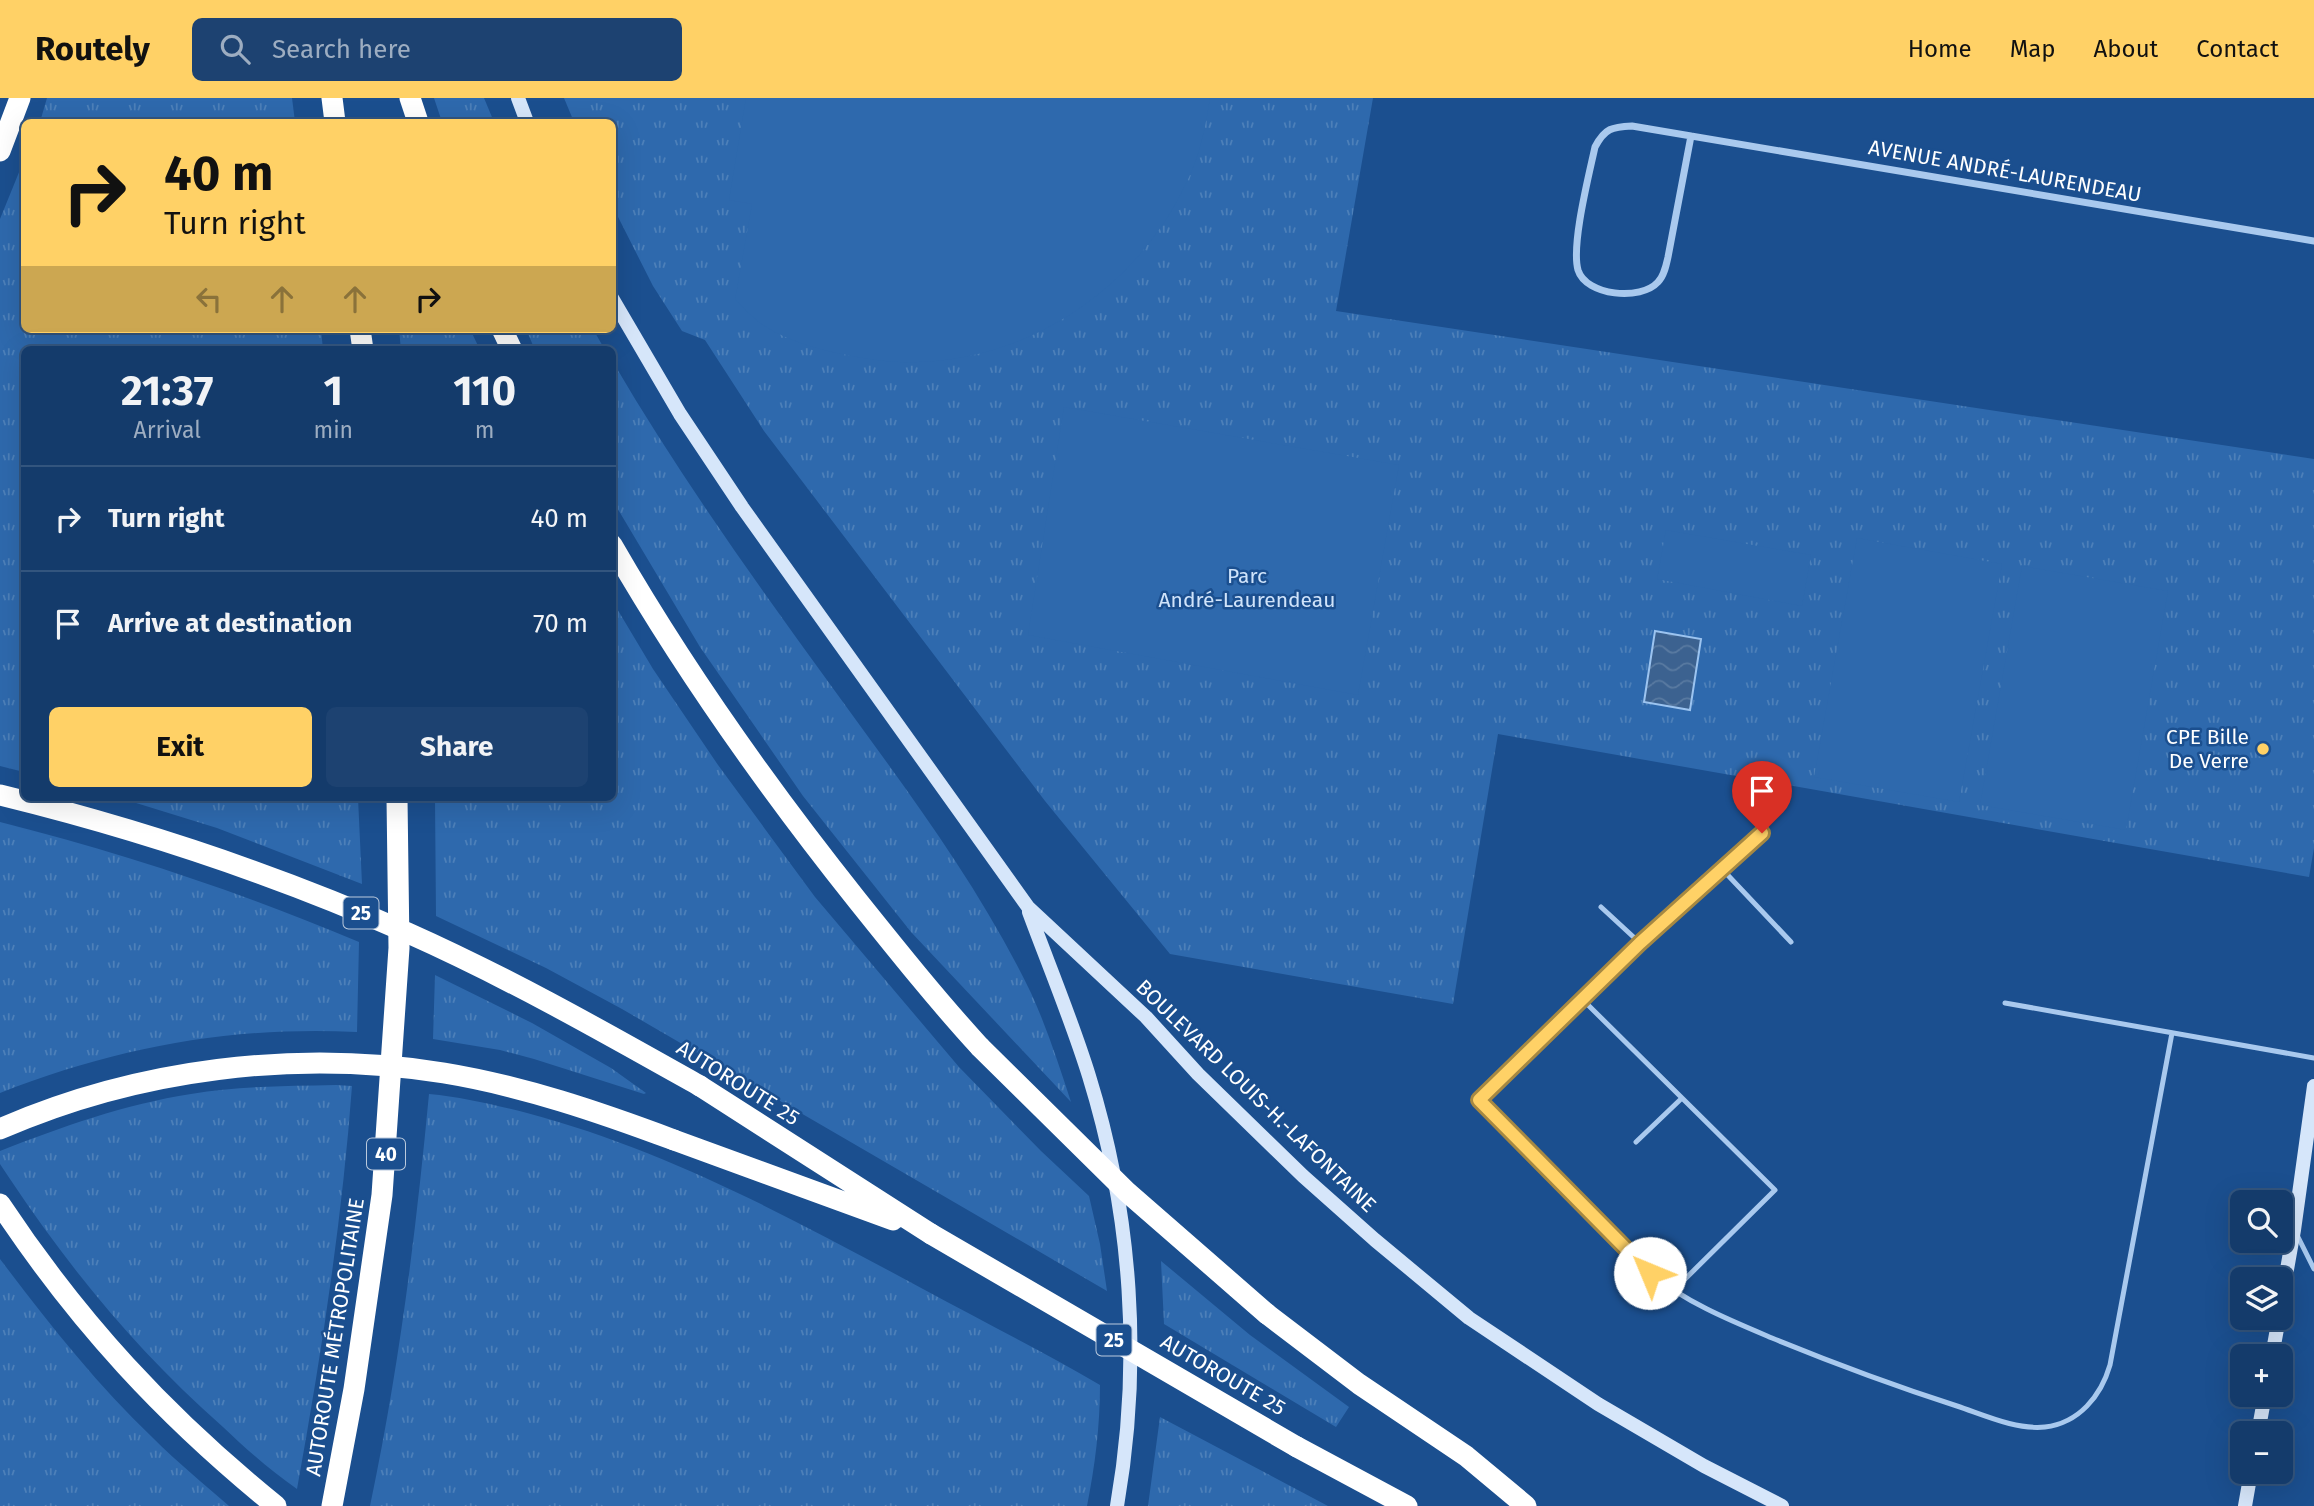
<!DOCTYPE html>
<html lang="en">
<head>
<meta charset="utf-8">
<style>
	body { margin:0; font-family:"Fira Sans",sans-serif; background:#1d4271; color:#f1f3f6; height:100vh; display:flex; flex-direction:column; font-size:26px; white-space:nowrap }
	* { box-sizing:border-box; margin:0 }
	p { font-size:23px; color:#9dadc1 }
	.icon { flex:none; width:38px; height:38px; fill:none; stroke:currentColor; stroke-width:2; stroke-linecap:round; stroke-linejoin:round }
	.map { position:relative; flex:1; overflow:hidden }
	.panel { position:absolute; left:21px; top:248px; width:595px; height:455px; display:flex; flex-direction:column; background:#143b6b; border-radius:10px; box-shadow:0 7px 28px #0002,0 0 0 2px #33557e }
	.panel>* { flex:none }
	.guide { position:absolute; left:21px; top:21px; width:595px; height:214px; border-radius:10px; box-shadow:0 7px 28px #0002,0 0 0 2px #33557e; background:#ffd166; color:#111; overflow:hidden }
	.tools { position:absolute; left:2230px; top:1092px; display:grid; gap:14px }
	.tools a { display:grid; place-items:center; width:63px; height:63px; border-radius:10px; background:#143b6b; box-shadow:0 7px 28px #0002,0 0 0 2px #33557e; font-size:35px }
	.pin { position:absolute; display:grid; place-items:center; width:60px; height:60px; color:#fff; margin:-72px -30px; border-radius:50% 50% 50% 0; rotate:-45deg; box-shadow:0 0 7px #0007 }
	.pin .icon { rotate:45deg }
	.me { position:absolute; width:77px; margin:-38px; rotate:315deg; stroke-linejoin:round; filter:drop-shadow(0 0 5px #0008) }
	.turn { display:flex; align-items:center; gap:24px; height:147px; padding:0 28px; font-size:32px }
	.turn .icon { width:91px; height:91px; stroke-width:2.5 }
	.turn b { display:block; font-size:49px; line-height:60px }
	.lanes { display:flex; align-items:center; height:66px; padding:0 28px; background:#0003; justify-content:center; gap:35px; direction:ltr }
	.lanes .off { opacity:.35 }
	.eta { display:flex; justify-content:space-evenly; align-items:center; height:119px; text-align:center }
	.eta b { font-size:42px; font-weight:700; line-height:49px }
	.cta { display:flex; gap:14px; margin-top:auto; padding:14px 28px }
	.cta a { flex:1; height:80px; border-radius:10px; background:#ffd166; color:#111; font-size:28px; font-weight:700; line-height:80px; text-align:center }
	.cta a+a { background:#1d4271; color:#f1f3f6 }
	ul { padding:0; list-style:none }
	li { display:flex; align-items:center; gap:21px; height:105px; padding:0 28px; border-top:2px solid #33557e }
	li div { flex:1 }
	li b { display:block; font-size:26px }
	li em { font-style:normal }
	header { display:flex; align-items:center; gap:42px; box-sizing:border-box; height:98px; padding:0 35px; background:#ffd166; color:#111 }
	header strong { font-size:33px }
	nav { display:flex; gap:38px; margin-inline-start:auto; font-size:24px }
	.search { width:490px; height:63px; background:#1d4271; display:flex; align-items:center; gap:18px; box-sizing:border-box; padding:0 24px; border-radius:10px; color:#9dadc1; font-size:26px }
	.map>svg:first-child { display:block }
	.grass { fill:url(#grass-tufts) }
	.pitch { fill:#2e69ad }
	.water { fill:url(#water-waves); stroke:#9cc4f0; stroke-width:2 }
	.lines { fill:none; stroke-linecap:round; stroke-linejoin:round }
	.lane { stroke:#a9c9ee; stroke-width:5 }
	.street { stroke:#a9c9ee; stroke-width:7 }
	.secondary { stroke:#d6e6fa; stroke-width:14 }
	.highway { stroke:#fff; stroke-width:21 }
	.highway-bridge { stroke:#fff; stroke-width:21 }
	.route-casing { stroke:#a68842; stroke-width:18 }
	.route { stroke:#ffd166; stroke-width:12 }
	.poi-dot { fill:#ffd166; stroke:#1b4f8f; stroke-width:2.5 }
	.labels { text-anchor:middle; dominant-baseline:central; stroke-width:5; stroke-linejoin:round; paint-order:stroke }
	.shield { fill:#1b4f8f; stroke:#bbcadd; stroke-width:2 }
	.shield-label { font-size:19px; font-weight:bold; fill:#fff }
	.street-label { font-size:21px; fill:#fff; stroke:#1b4f8f }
	.park-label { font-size:21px; fill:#cfe3fa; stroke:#1b4f8f }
	.poi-label { font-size:21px; fill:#fff; stroke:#1b4f8f; text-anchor:end }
</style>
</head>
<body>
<header>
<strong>Routely</strong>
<div class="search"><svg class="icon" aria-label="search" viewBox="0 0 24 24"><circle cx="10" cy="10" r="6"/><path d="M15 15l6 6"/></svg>Search here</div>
<nav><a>Home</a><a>Map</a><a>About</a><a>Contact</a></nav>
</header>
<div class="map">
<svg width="2314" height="1408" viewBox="0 0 2314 1408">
	<defs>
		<pattern id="grass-tufts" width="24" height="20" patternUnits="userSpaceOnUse" patternTransform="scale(1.75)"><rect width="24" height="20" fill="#2e69ad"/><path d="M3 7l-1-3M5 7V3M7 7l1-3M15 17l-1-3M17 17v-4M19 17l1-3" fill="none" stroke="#4d80b9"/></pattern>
		<pattern id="water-waves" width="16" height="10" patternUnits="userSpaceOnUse" patternTransform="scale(1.75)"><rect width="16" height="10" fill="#3c6290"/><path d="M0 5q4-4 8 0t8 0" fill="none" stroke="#597aa1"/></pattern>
	</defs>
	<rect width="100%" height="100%" fill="#1b4f8f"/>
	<path class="grass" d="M 47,0 L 292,0 L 295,24 L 40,24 Z
		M 434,0 L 484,0 L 494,24 L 442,24 Z
		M 564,0 L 1373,0 L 1336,213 L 2314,361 L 2314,750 L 2309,779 L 1498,636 L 1453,906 L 1170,856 L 1045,703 L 764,333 L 705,242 L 682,233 L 653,188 L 613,109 L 612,24 L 574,24 Z
		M 24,62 L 24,231 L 321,231 L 323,252 L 24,252 L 24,674 L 0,668 L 0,121 Z
		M 399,231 L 470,231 L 480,252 L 401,252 Z
		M 526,231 L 593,231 L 605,252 L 535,252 Z
		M 613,264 C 679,377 755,483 832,589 C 903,687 978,785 1031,895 C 1047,930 1059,967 1071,1004 L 911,834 L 803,698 L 700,549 L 613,403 Z
		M 613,504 L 653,571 L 718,667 L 815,799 L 959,969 L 1041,1053 L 1089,1098 L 1100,1146 L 1107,1193 L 622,911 L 546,870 L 436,818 L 435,700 L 612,700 Z
		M 120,700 L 358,700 L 362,786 L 217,730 Z
		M 0,724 C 123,755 243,795 359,844 L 357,934 C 231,928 118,949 0,995 Z
		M 435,877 L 532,925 L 611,970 L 646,995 L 644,996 L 534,961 L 500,952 L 433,941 Z
		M 336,987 L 352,988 C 342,1124 321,1258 297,1391 C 271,1373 246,1351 223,1329 C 138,1254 73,1175 10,1081 L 0,1066 L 0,1053 C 61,1029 126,1006 191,996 C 239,988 288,988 336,987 Z
		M 429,996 C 462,999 495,1007 527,1015 C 667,1052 797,1123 923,1191 C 982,1223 1042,1253 1100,1287 C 1100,1328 1095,1368 1087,1408 L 370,1408 C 399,1271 416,1134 429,996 Z
		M 0,1161 C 47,1223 96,1286 153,1340 C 177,1364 204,1386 229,1408 L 0,1408 Z
		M 1161,1163 L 1250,1237 L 1349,1309 L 1336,1329 L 1164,1226 Z
		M 1160,1319 L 1328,1408 L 1148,1408 Z"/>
	<path class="pitch" d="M 746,0 L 1210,0 C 1206,26 1201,52 1190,77 C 1135,202 1000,284 863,260 C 829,254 792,246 763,227 C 753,220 744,210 735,202 L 752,106 L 729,102 Z
		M 1064,309 L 1399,367 L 1358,597 L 1028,537 Z
		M 1666,432 L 1811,457 L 1802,508 L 1657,481 Z
		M 1857,440 L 2002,466 L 1959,704 L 1814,679 Z
		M 2022,468 L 2168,493 L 2126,732 L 1980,707 Z"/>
	<path class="water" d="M 1655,533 L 1701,541 L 1690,612 L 1644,604 Z"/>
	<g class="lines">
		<path class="lane" d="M 1762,735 L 1640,845 L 1479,1002 L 1650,1175 C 1687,1205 1729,1222 1772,1240 C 1833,1265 1895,1288 1957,1308 C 1984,1317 2016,1332 2045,1329 C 2079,1325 2101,1298 2110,1267 L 2172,935
			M 1722,771 L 1791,844
			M 1601,809 L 1640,845
			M 1583,902 L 1775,1092 L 1673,1193
			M 2005,905 L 2314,960
			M 1636,1044 L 1682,1000
			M 2297,1137 L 2314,1171"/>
		<path class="street" d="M 1691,38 L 1668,159 C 1666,168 1664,178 1658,184 C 1641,203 1586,198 1578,172 C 1571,147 1589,77 1595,49 C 1605,30 1612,29 1632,28 L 2314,143"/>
		<path class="secondary" d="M 518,0 L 527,24
			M 612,200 L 680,316 L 742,409 L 1028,809 L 1146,919 L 1198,976 L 1303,1078 L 1375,1142 L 1469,1220 L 1598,1306 L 1704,1368 L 1782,1408
			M 1029,814 C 1049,868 1072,923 1089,978 C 1132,1117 1142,1264 1117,1408
			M 2280,1211 L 2294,1132 L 2314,988
			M 2272,1258 L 2279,1220
			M 2258,1335 L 2265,1297
			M 2245,1408 L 2251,1374"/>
		<path class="highway" d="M 332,0 L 335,24
			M 410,0 L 418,24
			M 0,53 L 20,0
			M 360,231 L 363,252
			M 502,231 L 512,252
			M 612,447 C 684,572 767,689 857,802 C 897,852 937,902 980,949
			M 700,988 L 931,1136
			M 674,1042 L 893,1122
			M 0,1106 C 79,1225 165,1318 276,1408
			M 1267,1216 L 1359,1286 L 1466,1358 L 1526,1408
			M 1297,1349 L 1407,1408
			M 332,1408 L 354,1291 L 382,1097 L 399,850 L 397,700"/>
		<path class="highway-bridge" d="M 0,697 C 139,731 277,777 408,835 C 509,880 604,934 700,988
			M 980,949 L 1127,1094 L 1267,1216
			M 0,1031 C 137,971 296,951 444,975 C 523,988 599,1014 674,1042
			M 931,1136 L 1297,1349"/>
	</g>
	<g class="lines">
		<defs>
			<path id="route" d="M 1650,1175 L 1479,1002 L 1640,845 L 1762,735"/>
		</defs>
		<use href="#route" class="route-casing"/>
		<use href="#route" class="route"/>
	</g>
	<circle class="poi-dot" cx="2263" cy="651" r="7"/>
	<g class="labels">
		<g class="shield">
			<rect x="343.5" y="799.5" width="35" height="31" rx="5"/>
			<rect x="367" y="1040.5" width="38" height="31" rx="5"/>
			<rect x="1096.5" y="1226.5" width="35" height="31" rx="5"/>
		</g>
		<g class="shield-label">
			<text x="361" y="815">25</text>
			<text x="386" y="1056">40</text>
			<text x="1114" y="1242">25</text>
		</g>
		<g class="street-label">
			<text transform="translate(2005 73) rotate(10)">AVENUE ANDRÉ-LAURENDEAU</text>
			<text transform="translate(738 985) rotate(32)">AUTOROUTE 25</text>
			<text transform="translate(1256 998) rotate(44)">BOULEVARD LOUIS-H.-LAFONTAINE</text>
			<text transform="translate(335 1239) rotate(-81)">AUTOROUTE MÉTROPOLITAINE</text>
			<text transform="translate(1223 1277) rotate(30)">AUTOROUTE 25</text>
		</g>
		<g class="park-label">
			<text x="1247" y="478">Parc<tspan x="1247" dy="24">André-Laurendeau</tspan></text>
		</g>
		<g class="poi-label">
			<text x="2249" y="639">CPE Bille<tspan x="2249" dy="24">De Verre</tspan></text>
		</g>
	</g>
</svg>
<div class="tools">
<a><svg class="icon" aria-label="search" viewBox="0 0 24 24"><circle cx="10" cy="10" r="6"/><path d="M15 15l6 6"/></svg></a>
<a><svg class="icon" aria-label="layers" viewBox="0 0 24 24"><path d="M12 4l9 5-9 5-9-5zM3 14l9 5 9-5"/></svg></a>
<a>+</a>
<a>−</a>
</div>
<div class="pin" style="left:1762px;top:735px;background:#d93025"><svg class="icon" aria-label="arrive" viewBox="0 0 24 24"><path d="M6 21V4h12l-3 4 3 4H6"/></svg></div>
<svg class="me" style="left:1650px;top:1175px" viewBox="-20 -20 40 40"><circle r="19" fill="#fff"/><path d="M0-13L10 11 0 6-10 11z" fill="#ffd166"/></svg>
<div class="guide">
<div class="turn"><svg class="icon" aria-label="right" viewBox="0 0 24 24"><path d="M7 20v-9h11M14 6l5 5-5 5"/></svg><div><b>40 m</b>Turn right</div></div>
<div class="lanes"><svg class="icon off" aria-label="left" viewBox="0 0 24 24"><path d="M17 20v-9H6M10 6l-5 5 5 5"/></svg><svg class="icon off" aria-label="ahead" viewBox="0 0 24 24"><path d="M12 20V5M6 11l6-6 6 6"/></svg><svg class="icon off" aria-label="ahead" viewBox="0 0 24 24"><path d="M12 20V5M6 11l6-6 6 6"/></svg><svg class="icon" aria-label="right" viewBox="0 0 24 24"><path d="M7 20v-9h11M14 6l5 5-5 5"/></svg></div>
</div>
<section class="panel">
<div class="eta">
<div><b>21:37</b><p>Arrival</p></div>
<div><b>1</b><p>min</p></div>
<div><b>110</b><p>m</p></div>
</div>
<ul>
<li><svg class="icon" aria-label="right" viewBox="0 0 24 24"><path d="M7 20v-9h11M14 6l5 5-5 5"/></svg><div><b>Turn right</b></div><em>40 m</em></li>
<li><svg class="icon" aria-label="arrive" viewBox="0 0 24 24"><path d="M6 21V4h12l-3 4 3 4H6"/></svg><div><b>Arrive at destination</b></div><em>70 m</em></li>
</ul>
<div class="cta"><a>Exit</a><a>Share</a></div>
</section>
</div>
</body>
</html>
